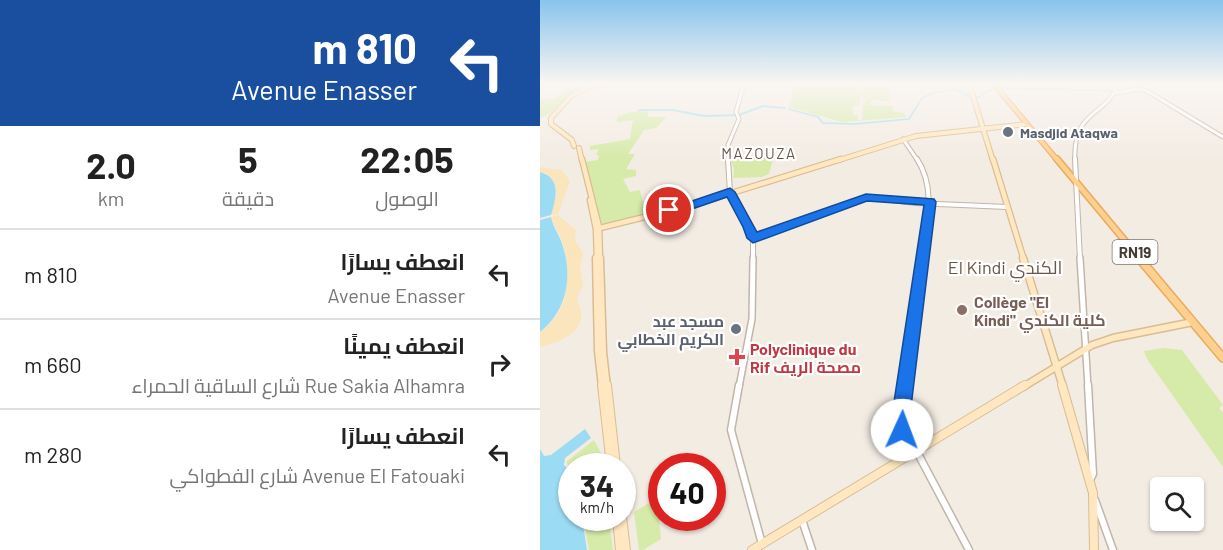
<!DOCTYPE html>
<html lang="ar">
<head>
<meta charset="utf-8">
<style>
	body { margin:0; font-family:Barlow,Cairo,sans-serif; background:#f2f2f2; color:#222; direction:rtl; height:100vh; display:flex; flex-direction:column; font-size:22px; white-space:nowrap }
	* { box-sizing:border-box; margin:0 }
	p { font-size:20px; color:#767676 }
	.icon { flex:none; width:33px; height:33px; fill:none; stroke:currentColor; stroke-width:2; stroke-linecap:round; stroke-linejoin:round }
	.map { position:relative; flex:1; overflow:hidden; direction:ltr }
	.sheet { display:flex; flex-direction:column; background:#fff; width:540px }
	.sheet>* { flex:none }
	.guide { background:#1a4fa0; color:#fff; overflow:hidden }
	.controls { position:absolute; left:610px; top:477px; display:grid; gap:12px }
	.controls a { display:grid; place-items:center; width:54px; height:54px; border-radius:6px; background:#fff; box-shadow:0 2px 4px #0004; font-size:30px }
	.speed { position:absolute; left:18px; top:453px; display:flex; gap:12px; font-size:30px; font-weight:700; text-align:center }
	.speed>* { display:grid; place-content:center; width:78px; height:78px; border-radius:50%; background:#fff; box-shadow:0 2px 4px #0004; line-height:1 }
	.speed small { font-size:15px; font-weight:400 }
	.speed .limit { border:9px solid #d22; background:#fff; color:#111 }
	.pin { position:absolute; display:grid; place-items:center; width:51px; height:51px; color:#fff; margin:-26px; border:3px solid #fff; border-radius:50%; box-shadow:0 2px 6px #0007 }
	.me { position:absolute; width:66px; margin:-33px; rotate:2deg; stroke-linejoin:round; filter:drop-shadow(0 0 4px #0008) }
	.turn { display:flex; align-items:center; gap:21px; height:126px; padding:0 24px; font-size:27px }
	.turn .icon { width:78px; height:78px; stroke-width:2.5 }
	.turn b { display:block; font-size:42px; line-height:51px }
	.eta { display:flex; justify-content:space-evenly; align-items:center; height:102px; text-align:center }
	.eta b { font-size:36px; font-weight:700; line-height:42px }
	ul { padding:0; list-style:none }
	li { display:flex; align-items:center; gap:18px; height:90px; padding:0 24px; border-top:2px solid #e0e0e0 }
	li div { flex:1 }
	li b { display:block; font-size:22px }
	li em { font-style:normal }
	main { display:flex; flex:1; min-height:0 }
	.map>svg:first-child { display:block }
	.green { fill:#d6eaa9 }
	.sand { fill:#fae5bc }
	.water { fill:#9bdcf4 }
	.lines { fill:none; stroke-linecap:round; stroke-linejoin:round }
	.stream { stroke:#9bdcf4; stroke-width:1.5 }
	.river { stroke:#9bdcf4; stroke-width:2 }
	.tertiary-far3-casing { stroke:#c2b5a9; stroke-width:5 }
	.tertiary-far2-casing { stroke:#c2b5a9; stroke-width:6 }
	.tertiary-far1-casing { stroke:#c2b5a9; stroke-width:8 }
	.tertiary-casing { stroke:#c2b5a9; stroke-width:9 }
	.secondary-far3-casing { stroke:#d9bd92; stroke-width:6 }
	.secondary-far2-casing { stroke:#d9bd92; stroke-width:7 }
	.secondary-far1-casing { stroke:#d9bd92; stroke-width:9 }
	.secondary-casing { stroke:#d9bd92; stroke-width:10 }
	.primary-far2-casing { stroke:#eaab5b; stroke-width:6 }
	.primary-far1-casing { stroke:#eaab5b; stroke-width:8 }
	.primary-casing { stroke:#eaab5b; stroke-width:10 }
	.tertiary-far3 { stroke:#fff; stroke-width:3 }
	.tertiary-far2 { stroke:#fff; stroke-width:4 }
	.tertiary-far1 { stroke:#fff; stroke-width:5 }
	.tertiary { stroke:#fff; stroke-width:6 }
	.secondary-far3 { stroke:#ffe8c1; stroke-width:4 }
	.secondary-far2 { stroke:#ffe8c1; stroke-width:4.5 }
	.secondary-far1 { stroke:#ffe8c1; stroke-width:6 }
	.secondary { stroke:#ffe8c1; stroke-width:8 }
	.primary-far2 { stroke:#ffd090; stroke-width:4 }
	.primary-far1 { stroke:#ffd090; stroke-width:5 }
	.primary { stroke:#ffd090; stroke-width:7 }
	.route { fill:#1a73e8; stroke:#114b97; stroke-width:1.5 }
	.worship-dot { fill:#6b7280; stroke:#fff; stroke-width:2 }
	.education-dot { fill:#8d6e63; stroke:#fff; stroke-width:2 }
	.health-dot { fill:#e0444e; stroke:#fff; stroke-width:2 }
	.labels { text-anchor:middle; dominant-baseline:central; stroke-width:4.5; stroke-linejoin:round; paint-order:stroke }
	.far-worship-label { font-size:14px; font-weight:bold; fill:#5b616d; stroke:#fff; text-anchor:start }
	.far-neighbourhood-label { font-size:15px; letter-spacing:1.5px; fill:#68584a; stroke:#fff }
	.shield { fill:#fff; stroke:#7d7670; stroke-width:1.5 }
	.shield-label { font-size:15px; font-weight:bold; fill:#453c33 }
	.education-label { font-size:16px; font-weight:bold; fill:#785e54; stroke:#fff; text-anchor:start }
	.worship-label { font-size:16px; font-weight:bold; fill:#5b616d; stroke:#fff; text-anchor:end }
	.health-label { font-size:16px; font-weight:bold; fill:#be3a42; stroke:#fff; text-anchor:start }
	.neighbourhood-label { font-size:18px; fill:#68584a; stroke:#fff }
</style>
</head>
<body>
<main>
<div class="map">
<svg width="683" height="550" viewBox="0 0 683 550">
	<rect width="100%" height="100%" fill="#f3ece3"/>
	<path class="green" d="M 40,83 L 55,83 L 30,95 L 10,113 L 0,118 L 0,99 L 13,99 Z
		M 255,83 L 321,83 L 318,85 L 316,92 L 322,93 L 319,106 L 313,106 L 313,115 L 318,115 L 318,121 L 322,121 L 323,103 L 326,102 L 326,99 L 323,98 L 323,83 L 340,83 L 343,87 L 350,88 L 349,101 L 356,102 L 332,100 L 330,105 L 353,106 L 353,111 L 363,113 L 367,117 L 302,122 L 249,107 Z
		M 100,111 L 109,112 L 107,117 L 126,117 L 116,128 L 104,130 L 88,154 L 95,154 L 86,169 L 96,170 L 96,176 L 83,179 L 90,192 L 100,190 L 106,214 L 62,225 L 45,162 L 58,160 L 59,156 L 56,154 L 59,149 L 50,150 L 50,146 L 90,139 L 93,120 L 77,122 L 77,117 L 86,113 Z
		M 234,155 L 229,174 L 221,177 L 193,178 L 194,170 L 190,156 Z
		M 623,348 L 642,350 L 683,405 L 679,408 L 683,413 L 683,467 L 607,359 L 604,351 Z
		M 54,440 L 62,455 L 64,466 L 32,466 L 31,471 L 26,462 Z
		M 117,498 L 121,539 L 103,550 L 99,550 L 94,512 Z
		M 43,518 L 69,518 L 73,550 L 49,550 Z"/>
	<path class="sand" d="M 0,167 L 21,170 L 30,181 L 18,214 L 11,215 L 17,195 L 6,173 L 0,172 Z
		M 18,215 L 36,230 L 35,241 L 43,253 L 40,268 L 43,285 L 37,298 C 38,304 42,311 41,317 C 41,334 14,344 0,347 L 0,332 C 8,326 14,320 19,312 C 33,287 29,242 11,221 L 11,217 Z"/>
	<path class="water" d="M 0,172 C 22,178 16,199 11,215 L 0,218 Z
		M 11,217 C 12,226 21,237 23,247 C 33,278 26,312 0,332 L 0,220 Z
		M 45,429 L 51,438 L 25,458 L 24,465 L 31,472 L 32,518 L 42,518 L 47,550 L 0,550 L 0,449 L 4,456 L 11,455 Z"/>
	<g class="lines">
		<path class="stream" d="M 461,88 L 582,91
			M 589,89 L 617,83
			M 249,109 L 278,117 L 283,123 L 315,124 L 369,119 L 382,98 L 393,93 L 415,89 L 428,96 L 439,97 L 447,91 L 456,89"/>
		<path class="river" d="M 99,110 L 133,110 L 164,116 L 199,115 L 223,106 L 245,108"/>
		<defs>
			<path id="tertiary-far3" d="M 576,93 L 599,89 L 607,91 L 683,137
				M 363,139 L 378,161
				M 188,161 L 188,145 L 199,119 L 196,112 L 204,83
				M 535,161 C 532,108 568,117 578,83"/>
			<path id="tertiary-far2" d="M 188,159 L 190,193 L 213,238 L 213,260
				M 377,159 C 397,189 386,226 382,260
				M 535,159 L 540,260
				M 213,238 L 328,197 L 375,203 L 467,207"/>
			<path id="tertiary-far1" d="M 540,258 L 548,387
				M 199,387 L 212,319 L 213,258
				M 366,387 L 382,258"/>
			<path id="tertiary" d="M 199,385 L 191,430 L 222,544
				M 366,385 L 361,427 L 376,450 L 429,550
				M 548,385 L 553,474 L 550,480
				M 555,500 L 573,550
				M 262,520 L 272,550"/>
			<path id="secondary-far3" d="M 57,83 L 60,85 L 68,83
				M 429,83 L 453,161
				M 34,146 L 32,140 L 11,124 L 11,118 L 31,96 L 57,83
				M 39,148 L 42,161
				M 296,161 L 376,136 L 487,124"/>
			<path id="secondary-far2" d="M 42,159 L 59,227 L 60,260
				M 453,159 L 484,260
				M 50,200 L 56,229 L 57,260
				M 56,229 L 153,205 L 301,159"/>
			<path id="secondary-far1" d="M 56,258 L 58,351 L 62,387
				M 60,258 L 63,352 L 67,387
				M 483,258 L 523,387
				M 483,387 L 552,345 L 573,338 L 653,322"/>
			<path id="secondary" d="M 62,385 L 71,466
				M 67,385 L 76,466
				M 522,385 L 553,493 L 554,550
				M 82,517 L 86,550
				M 77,518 L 80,550
				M 212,550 L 485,385"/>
			<path id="primary-far2" d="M 453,83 L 518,161"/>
			<path id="primary-far1" d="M 517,159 L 601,260"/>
			<path id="primary" d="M 599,258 L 683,358"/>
		</defs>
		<use href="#tertiary-far3" class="tertiary-far3-casing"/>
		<use href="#tertiary-far2" class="tertiary-far2-casing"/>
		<use href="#tertiary-far1" class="tertiary-far1-casing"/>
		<use href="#tertiary" class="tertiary-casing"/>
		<use href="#secondary-far3" class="secondary-far3-casing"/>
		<use href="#secondary-far2" class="secondary-far2-casing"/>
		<use href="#secondary-far1" class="secondary-far1-casing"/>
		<use href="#secondary" class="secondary-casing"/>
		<use href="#primary-far2" class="primary-far2-casing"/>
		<use href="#primary-far1" class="primary-far1-casing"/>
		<use href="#primary" class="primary-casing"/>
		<use href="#tertiary-far3" class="tertiary-far3"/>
		<use href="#tertiary-far2" class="tertiary-far2"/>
		<use href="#tertiary-far1" class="tertiary-far1"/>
		<use href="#tertiary" class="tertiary"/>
		<use href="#secondary-far3" class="secondary-far3"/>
		<use href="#secondary-far2" class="secondary-far2"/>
		<use href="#secondary-far1" class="secondary-far1"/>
		<use href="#secondary" class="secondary"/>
		<use href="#primary-far2" class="primary-far2"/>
		<use href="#primary-far1" class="primary-far1"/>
		<use href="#primary" class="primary"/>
	</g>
	<linearGradient id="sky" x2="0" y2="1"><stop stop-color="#89c4ed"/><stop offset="0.52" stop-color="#faf6f2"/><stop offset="1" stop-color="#faf6f2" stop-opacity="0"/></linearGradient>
	<rect width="683" height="160" fill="url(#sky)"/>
	<path class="route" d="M 190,188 L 195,192 L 217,232 L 326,194 L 394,199 L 396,202 L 370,415 L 371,430 L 368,437 L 362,439 L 355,437 L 352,415 L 384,205 L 327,201 L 213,243 L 207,238 L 203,227 L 187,197 L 155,208 L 129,213 L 124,210 L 125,207 L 149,202 Z"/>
	<g class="worship-dot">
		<circle cx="468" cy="132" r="6"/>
		<circle cx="196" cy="329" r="6"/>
	</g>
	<circle class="education-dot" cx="422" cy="310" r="6"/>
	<path class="health-dot" d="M194 348h6v6h6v6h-6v6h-6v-6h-6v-6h6z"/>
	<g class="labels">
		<g class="far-worship-label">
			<text x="480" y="132">Masdjid Ataqwa</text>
		</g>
		<g class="far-neighbourhood-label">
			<text x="219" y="153">MAZOUZA</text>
		</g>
		<rect class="shield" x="572.5" y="240" width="45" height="24" rx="4.5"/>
		<g class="shield-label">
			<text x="595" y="252">RN19</text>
		</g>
		<g class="education-label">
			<text x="434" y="301">Collège "El<tspan x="434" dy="18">Kindi" كلية الكندي</tspan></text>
		</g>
		<g class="worship-label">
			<text x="184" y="320">مسجد عبد<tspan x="184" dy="18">الكريم الخطابي</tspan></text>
		</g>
		<g class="health-label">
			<text x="210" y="348">Polyclinique du<tspan x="210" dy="18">Rif مصحة الريف</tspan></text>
		</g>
		<g class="neighbourhood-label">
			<text x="465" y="267">El Kindi الكندي</text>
		</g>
	</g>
</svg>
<div class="controls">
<a><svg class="icon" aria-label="search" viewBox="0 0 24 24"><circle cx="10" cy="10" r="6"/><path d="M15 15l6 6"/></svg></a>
</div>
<div class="speed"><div>34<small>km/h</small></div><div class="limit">40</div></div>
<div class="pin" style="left:129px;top:210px;background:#d93025"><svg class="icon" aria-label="arrive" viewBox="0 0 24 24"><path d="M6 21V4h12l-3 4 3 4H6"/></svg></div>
<svg class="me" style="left:362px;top:430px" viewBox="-20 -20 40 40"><circle r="19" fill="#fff"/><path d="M0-13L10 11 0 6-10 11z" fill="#1a73e8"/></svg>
</div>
<section class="sheet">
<div class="guide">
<div class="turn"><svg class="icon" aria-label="left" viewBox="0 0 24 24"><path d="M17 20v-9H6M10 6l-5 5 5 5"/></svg><div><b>810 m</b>Avenue Enasser</div></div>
</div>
<div class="eta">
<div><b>22:05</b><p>الوصول</p></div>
<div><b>5</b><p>دقيقة</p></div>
<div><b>2.0</b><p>km</p></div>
</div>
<ul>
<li><svg class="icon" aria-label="left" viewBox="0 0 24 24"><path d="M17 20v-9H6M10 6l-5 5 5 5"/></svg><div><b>انعطف يسارًا</b><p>Avenue Enasser</p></div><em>810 m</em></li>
<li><svg class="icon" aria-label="right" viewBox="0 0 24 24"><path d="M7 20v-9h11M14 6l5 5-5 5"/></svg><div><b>انعطف يمينًا</b><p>Rue Sakia Alhamra شارع الساقية الحمراء</p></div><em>660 m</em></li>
<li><svg class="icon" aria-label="left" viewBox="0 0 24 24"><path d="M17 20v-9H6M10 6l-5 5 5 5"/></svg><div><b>انعطف يسارًا</b><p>Avenue El Fatouaki شارع الفطواكي</p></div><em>280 m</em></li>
</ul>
</section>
</main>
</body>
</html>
